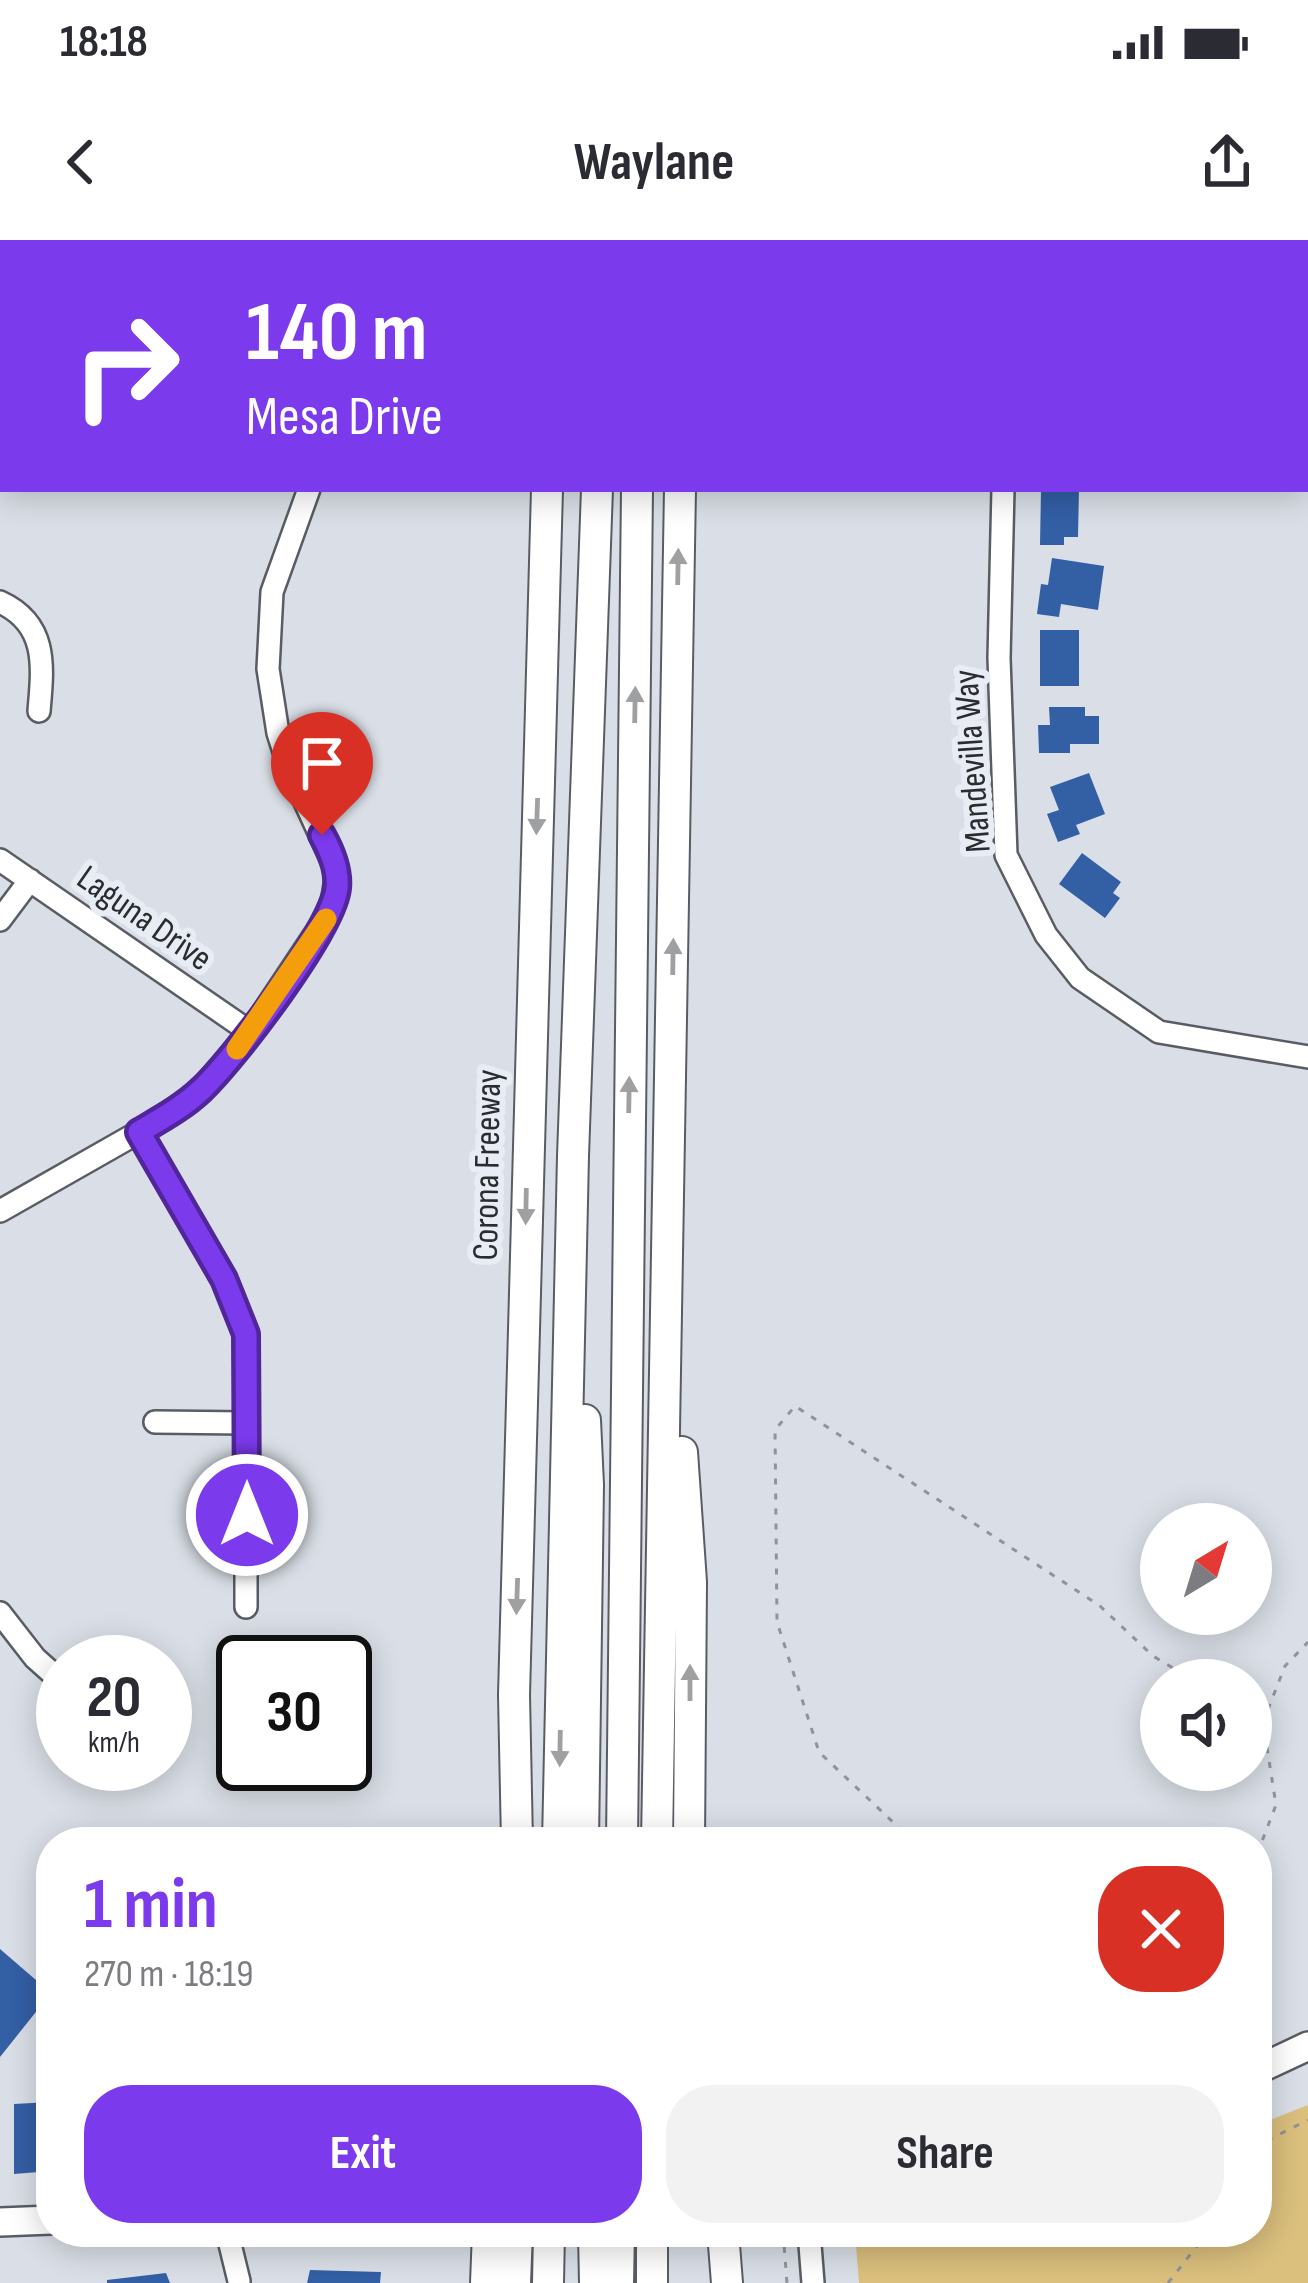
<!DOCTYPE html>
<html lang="en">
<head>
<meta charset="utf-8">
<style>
	body { margin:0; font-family:"Sofia Sans Condensed",sans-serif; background:#f2f2f3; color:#2b2b33; height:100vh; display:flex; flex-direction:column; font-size:45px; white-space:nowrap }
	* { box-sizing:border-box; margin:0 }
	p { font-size:39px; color:#7c7c81 }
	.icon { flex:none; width:66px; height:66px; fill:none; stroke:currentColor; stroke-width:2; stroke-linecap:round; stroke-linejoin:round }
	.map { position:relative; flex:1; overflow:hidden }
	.details { position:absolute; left:36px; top:1587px; width:1236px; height:420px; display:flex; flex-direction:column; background:#fff; border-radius:48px; box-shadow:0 6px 30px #0003 }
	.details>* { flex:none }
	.top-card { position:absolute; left:0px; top:0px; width:1308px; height:252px; box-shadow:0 6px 30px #0003; background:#7c3aed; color:#fff; overflow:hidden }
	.needle { width:78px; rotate:38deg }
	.controls { position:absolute; left:1140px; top:1263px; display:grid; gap:24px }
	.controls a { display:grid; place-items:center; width:132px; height:132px; border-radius:50%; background:#fff; box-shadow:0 6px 30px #0003; font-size:60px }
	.speed { position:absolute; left:36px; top:1395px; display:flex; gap:24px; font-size:60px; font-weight:700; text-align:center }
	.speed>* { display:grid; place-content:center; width:156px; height:156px; border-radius:50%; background:#fff; box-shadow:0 6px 30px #0003; line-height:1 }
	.speed small { font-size:30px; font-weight:400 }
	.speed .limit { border:6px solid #111; border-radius:18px; background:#fff; color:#111 }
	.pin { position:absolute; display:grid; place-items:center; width:102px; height:102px; color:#fff; margin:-123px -51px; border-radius:50% 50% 50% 0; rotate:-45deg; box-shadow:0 0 12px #0007 }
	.pin .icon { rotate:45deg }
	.me { position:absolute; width:132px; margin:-66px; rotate:0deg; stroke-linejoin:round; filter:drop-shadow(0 0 9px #0008) }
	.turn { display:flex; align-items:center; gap:42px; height:252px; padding:0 48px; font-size:54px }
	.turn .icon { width:156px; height:156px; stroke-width:2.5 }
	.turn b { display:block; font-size:84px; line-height:102px }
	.round { display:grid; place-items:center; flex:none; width:126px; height:126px; border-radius:48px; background:#f2f2f3 }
	.summary { display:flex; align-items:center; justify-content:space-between; height:204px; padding:0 48px }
	h1 { font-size:72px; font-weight:700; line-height:90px; color:#7c3aed }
	.primary-button { display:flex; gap:24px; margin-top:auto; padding:24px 48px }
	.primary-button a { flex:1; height:138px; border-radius:48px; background:#7c3aed; color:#fff; font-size:48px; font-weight:700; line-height:138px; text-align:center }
	.primary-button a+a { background:#f2f2f3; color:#2b2b33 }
	.status { display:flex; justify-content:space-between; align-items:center; height:84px; padding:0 60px; background:#fff; direction:ltr }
	.status svg { height:33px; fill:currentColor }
	header { display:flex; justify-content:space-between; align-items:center; height:156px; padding:0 48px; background:#fff; font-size:54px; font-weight:700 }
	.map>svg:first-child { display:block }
	.green { fill:#dabf7d }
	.building { fill:#335fa5 }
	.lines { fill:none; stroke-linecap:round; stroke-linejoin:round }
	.minor-casing { stroke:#595d63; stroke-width:26 }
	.major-casing { stroke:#595d63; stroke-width:32 }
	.highway-casing { stroke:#595d63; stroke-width:34 }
	.path { stroke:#90949a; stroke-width:3; stroke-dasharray:6 9; stroke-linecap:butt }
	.minor { stroke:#fff; stroke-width:21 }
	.major { stroke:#fff; stroke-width:27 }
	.highway { stroke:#fff; stroke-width:30 }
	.oneway { fill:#9fa0a1 }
	.route-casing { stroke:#51269a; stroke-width:30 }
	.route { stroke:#7c3aed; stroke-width:21 }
	.slow { stroke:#f59e0b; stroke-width:21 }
	.labels { text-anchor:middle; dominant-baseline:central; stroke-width:12; stroke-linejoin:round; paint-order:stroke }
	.street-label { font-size:36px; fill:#2a2c2f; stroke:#e8ecf4 }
</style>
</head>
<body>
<div class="status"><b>18:18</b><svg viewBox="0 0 49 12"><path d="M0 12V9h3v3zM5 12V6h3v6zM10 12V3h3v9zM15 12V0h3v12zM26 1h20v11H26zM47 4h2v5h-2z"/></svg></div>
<header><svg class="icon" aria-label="back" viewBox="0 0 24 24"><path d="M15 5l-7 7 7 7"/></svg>Waylane<svg class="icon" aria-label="share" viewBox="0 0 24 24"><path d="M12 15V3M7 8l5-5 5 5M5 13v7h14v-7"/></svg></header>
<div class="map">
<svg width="1308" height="2043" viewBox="0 0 1308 2043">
	<rect width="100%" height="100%" fill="#dadfe7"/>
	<path class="green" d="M 1308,1865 L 1308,2043 L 859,2043 L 855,1992 L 1257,1992 L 1257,1885 Z"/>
	<path class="building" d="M 1041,249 L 1079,249 L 1078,297 L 1064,297 L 1064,305 L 1040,305 Z
		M 1052,318 L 1104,326 L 1098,370 L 1061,364 L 1059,377 L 1037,374 L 1041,344 L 1048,345 Z
		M 1040,390 L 1079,390 L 1079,446 L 1040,446 Z
		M 1049,467 L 1085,467 L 1085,476 L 1099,476 L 1099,504 L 1070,504 L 1070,513 L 1039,513 L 1038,485 L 1050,485 Z
		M 1089,533 L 1105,574 L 1076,585 L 1080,594 L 1058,602 L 1047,574 L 1059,570 L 1050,547 Z
		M 1082,613 L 1121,642 L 1113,653 L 1120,658 L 1105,678 L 1059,644 Z
		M 0,1709 L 51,1753 L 0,1817 Z
		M 51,1862 L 51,1931 L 14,1934 L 14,1864 Z
		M 310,2030 L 381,2032 L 380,2043 L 307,2043 Z
		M 166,2033 L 170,2043 L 107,2043 L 107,2040 Z"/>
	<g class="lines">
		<defs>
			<path id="minor" d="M 256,0 L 256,3
				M 1093,3 L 1095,0
				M 0,98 L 3,99
				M 1003,249 L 999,418 L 1006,615 L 1046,695 L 1080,738 L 1159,792 L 1308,817
				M 0,362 C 48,384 43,426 39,471
				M 0,620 L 250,792
				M 0,680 L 30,640
				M 139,892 L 227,1045 L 246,1094 L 246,1367
				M 0,971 L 139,892 L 198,853 L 250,792 L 331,670 L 337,632 L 289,527 L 278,493 L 268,429 L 272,352 L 309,249
				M 155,1182 L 247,1183
				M 0,1373 L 35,1418 L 63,1443
				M 227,1992 L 239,2041
				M 809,1992 L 813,2043"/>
			<path id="major" d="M 1257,1830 L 1308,1806
				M 0,1982 L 51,1980"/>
			<path id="highway" d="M 554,3 L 555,0
				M 602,3 L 602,0
				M 640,3 L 640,0
				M 683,3 L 683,0
				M 682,1212 L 691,1342 L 689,1602
				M 517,1602 L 514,1455 L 547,249
				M 558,1602 L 573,916 L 597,249
				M 583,1602 L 588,1245 L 585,1180
				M 622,1602 L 637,249
				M 657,1602 L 680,249
				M 594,1992 L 595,2043
				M 723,1992 L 727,2043
				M 486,2043 L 488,1992
				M 515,2043 L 517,1992
				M 548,2043 L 549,1992
				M 618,2043 L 619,1992
				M 652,2043 L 652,1992"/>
		</defs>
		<use href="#minor" class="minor-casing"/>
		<use href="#major" class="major-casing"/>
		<use href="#highway" class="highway-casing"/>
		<path class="path" d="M 1251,1475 L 1261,1481
			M 914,1602 L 819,1512 L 777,1382 L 775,1190 L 795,1166 L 1100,1366 L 1153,1416 L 1193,1440
			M 1257,1614 L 1276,1565 L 1263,1482 L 1285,1426 L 1308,1402
			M 1257,1929 L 1264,1921 L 1270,1899 L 1308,1880
			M 783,1992 L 787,2043
			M 1168,2043 L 1208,1992"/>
		<use href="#minor" class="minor"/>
		<use href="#major" class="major"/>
		<use href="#highway" class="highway"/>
	</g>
	<defs><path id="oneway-solid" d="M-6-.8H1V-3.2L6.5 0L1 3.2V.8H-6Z" transform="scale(3)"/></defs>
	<g class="oneway">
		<use href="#oneway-solid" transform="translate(678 327) rotate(-89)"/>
		<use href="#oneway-solid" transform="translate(635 465) rotate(-89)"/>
		<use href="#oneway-solid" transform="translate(537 576) rotate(92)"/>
		<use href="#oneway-solid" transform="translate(673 717) rotate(-89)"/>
		<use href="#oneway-solid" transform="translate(629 855) rotate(-89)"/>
		<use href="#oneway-solid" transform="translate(526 966) rotate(91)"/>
		<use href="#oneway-solid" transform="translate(517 1356) rotate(92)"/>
		<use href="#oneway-solid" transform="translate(690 1443) rotate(-90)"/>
		<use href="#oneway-solid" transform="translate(560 1508) rotate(91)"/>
	</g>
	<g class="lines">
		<defs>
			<path id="route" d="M 247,1275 L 246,1094 L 224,1039 L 139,892 C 161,879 183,867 201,850 C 234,819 333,689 337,648 C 339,629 331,611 322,595"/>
		</defs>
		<use href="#route" class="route-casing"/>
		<use href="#route" class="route"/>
		<path class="slow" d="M 237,809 L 326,679"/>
	</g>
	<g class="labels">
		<g class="street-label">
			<text transform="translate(973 521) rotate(-94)">Mandevilla Way</text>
			<text transform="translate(144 679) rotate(35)">Laguna Drive</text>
			<text transform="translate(488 925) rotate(-89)">Corona Freeway</text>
		</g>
	</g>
</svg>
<div class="controls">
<a><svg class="needle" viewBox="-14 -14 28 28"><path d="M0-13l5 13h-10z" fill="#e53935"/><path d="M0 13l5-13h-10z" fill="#7c7c81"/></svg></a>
<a><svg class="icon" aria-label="sound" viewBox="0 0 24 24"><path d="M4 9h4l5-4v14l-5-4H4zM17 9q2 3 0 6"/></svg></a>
</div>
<div class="speed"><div>20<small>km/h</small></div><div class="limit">30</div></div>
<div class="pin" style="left:322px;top:595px;background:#d93025"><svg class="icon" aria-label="arrive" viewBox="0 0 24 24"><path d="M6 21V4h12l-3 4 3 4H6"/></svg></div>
<svg class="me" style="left:247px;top:1275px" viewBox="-20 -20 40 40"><circle r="17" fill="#7c3aed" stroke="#fff" stroke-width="3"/><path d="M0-11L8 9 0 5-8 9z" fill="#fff"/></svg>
<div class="top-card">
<div class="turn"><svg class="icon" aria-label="right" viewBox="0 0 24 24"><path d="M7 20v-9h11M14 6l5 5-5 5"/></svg><div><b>140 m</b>Mesa Drive</div></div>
</div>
<section class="details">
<div class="summary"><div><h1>1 min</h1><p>270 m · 18:19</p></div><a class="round" style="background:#d93025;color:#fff"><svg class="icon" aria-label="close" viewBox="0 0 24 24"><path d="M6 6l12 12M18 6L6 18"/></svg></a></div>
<div class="primary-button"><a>Exit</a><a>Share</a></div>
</section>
</div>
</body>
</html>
